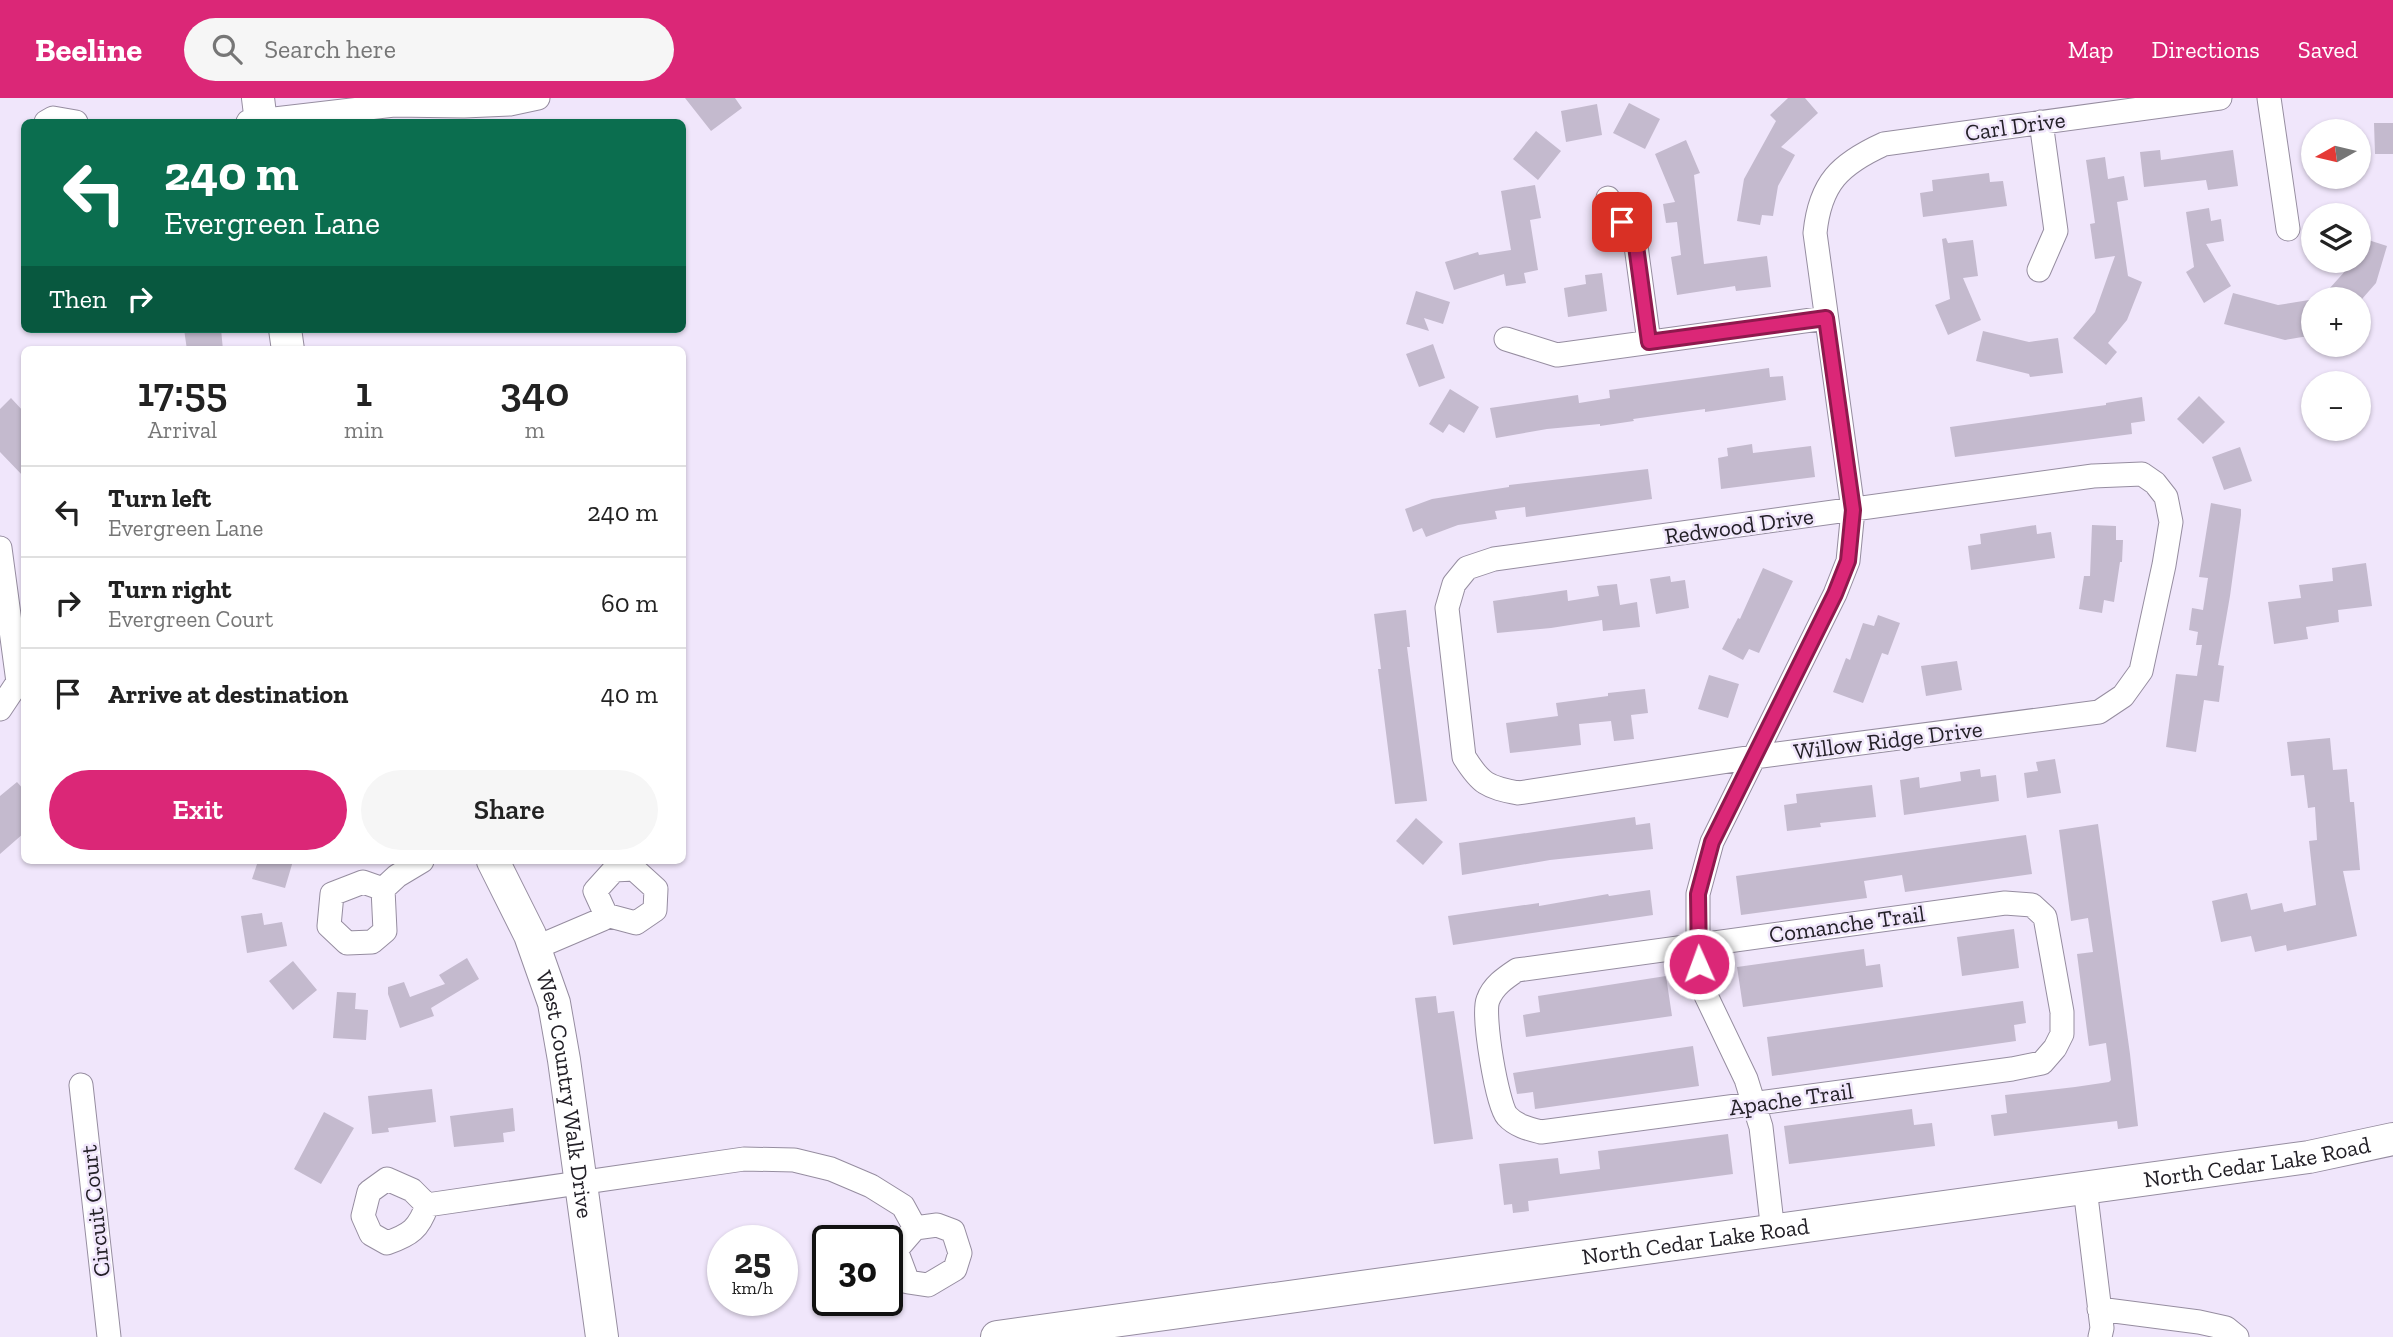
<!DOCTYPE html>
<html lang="en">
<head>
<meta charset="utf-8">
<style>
	body { margin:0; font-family:"Zilla Slab",serif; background:#f6f6f6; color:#222; height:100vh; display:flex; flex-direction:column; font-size:26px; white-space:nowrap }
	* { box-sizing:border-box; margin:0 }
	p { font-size:23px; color:#767676 }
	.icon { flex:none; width:38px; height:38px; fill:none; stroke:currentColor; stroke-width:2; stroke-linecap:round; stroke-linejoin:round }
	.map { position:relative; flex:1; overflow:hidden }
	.details { position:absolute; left:21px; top:248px; width:665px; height:518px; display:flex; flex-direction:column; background:#fff; border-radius:10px; box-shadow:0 2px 5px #0004 }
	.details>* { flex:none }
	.guide { position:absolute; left:21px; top:21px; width:665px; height:214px; border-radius:10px; box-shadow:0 2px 5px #0004; background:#0b6e4f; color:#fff; overflow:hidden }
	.needle { width:46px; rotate:262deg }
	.buttons { position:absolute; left:2301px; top:21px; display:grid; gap:14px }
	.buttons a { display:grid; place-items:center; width:70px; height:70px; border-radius:50%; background:#fff; box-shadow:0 2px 5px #0004; font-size:35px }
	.speed { position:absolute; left:707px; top:1127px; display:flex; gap:14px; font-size:35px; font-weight:700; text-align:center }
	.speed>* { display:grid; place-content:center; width:91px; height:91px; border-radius:50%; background:#fff; box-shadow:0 2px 5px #0004; line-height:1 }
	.speed small { font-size:18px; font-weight:400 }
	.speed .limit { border:4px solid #111; border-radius:10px; background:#fff; color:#111 }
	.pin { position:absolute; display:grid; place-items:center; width:60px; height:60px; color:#fff; margin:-30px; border-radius:14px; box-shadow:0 4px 10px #0006 }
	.me { position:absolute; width:77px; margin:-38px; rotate:358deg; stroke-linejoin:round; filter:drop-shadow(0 0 5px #0008) }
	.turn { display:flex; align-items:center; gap:24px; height:147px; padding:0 28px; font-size:32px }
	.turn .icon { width:91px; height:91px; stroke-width:2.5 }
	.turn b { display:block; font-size:49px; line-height:60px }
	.then { display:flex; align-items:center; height:66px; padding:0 28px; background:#0003; gap:14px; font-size:26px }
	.eta { display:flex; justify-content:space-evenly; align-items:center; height:119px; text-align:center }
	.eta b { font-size:42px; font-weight:600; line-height:49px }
	.action { display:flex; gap:14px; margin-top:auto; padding:14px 28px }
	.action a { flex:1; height:80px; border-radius:42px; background:#db2777; color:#fff; font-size:28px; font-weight:600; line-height:80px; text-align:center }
	.action a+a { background:#f6f6f6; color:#222 }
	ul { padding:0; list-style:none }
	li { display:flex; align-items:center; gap:21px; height:91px; padding:0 28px; border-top:2px solid #e0e0e0 }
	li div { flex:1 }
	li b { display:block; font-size:26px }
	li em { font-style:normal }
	header { display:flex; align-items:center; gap:42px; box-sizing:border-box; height:98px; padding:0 35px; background:#db2777; color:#fff }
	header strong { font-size:33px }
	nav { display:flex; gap:38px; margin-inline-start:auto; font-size:24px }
	.search { width:490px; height:63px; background:#f6f6f6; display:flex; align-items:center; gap:18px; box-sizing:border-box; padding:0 24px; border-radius:38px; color:#767676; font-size:26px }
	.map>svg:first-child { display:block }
	.building { fill:#c4bace }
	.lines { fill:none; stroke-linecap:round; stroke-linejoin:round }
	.street-casing { stroke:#968da0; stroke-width:25 }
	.secondary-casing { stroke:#968da0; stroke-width:34 }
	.street { stroke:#fff; stroke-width:23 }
	.secondary { stroke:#fff; stroke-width:32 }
	.route-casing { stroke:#8e194d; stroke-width:18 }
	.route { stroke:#db2777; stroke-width:12 }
	.labels { text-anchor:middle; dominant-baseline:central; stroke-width:5; stroke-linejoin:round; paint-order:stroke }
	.street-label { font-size:23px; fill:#232027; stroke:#f0e6fb }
</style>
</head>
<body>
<header>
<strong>Beeline</strong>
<div class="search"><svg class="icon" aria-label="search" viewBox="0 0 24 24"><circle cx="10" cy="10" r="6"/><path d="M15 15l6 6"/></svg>Search here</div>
<nav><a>Map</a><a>Directions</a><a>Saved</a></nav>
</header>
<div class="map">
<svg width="2393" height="1239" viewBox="0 0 2393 1239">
	<rect width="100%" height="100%" fill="#f0e6fb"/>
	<path class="building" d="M 685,0 L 735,0 L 742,10 L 711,33 Z
		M 1788,0 L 1805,0 L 1818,15 L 1781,49 L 1795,57 L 1778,88 L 1773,118 L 1762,117 L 1760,127 L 1737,123 L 1744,81 L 1776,23 L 1770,17 Z
		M 1629,5 L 1660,21 L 1645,51 L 1613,35 Z
		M 1597,6 L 1602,37 L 1566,44 L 1561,13 Z
		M 2374,25 L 2393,25 L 2393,56 L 2375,56 Z
		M 1536,33 L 1561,53 L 1538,82 L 1513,61 Z
		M 1686,42 L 1700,75 L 1694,77 L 1704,166 L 1767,158 L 1771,189 L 1736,193 L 1735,188 L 1677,197 L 1671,159 L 1681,157 L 1677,124 L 1666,125 L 1663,106 L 1675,104 L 1655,56 Z
		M 2160,52 L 2161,62 L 2233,52 L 2238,88 L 2208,92 L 2206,82 L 2144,89 L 2140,54 Z
		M 2105,59 L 2108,81 L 2124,78 L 2128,102 L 2117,104 L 2128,178 L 2142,184 L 2127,222 L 2108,245 L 2117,254 L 2106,267 L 2073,240 L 2095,214 L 2115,158 L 2095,161 L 2090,126 L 2095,125 L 2086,62 Z
		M 1989,75 L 1990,84 L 2003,83 L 2007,108 L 1923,119 L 1920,95 L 1933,93 L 1932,82 Z
		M 1535,87 L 1541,120 L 1530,122 L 1538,172 L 1524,175 L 1526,185 L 1506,188 L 1504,176 L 1454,192 L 1445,164 L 1478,154 L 1479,157 L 1511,152 L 1501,93 Z
		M 2209,110 L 2211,123 L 2221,121 L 2224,143 L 2206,146 L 2231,188 L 2204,205 L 2186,174 L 2194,169 L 2186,114 Z
		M 2359,139 L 2387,148 L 2376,185 L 2362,201 L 2320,201 L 2347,171 L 2350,163 L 2359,163 Z
		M 1946,140 L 1948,145 L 1973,142 L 1978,178 L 1963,180 L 1981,222 L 1948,237 L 1935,207 L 1950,201 L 1942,141 Z
		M 1602,175 L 1607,213 L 1568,219 L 1564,190 L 1586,186 L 1585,177 Z
		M 1416,193 L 1450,204 L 1443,226 L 1424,220 L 1429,233 L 1406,226 Z
		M 2233,195 L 2278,207 L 2309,202 L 2314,237 L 2285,242 L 2224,226 Z
		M 184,231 L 221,231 L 223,252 L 187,252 Z
		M 1983,233 L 2029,244 L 2058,240 L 2063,275 L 2030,279 L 2029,276 L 1976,263 Z
		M 1433,246 L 1445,280 L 1419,289 L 1406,256 Z
		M 1769,270 L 1770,279 L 1783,278 L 1786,302 L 1705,314 L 1705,311 L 1633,321 L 1634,323 L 1600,328 L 1600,326 L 1547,331 L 1496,340 L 1490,310 L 1578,297 L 1579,305 L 1610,300 L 1609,292 Z
		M 1450,291 L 1479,309 L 1464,335 L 1449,326 L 1443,335 L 1429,326 Z
		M 2199,298 L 2225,324 L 2203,346 L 2177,321 Z
		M 2142,299 L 2145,323 L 2131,325 L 2132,336 L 1955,359 L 1950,329 L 2106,307 L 2106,305 Z
		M 11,300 L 24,314 L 24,379 L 0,354 L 0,311 Z
		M 1752,346 L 1753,355 L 1811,348 L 1815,379 L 1721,391 L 1718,360 L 1728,358 L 1727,350 Z
		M 2240,349 L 2252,383 L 2224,392 L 2212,359 Z
		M 1648,371 L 1652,401 L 1526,419 L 1525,409 L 1495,413 L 1497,421 L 1458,427 L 1426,439 L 1422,430 L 1413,434 L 1405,411 L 1432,401 L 1509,389 L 1509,387 Z
		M 2211,405 L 2241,411 L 2241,417 L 2230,498 L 2218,567 L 2224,568 L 2219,604 L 2204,602 L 2196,654 L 2166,649 L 2176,576 L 2197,578 L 2202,547 L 2196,547 L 2198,534 L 2189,532 L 2192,510 L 2203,512 L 2208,480 L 2199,479 Z
		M 2036,427 L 2037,436 L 2051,434 L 2055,460 L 1971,472 L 1968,448 L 1981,446 L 1980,436 Z
		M 2092,427 L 2116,428 L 2116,442 L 2123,442 L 2122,464 L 2120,464 L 2114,504 L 2104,502 L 2102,515 L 2079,511 L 2084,478 L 2090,478 Z
		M 2366,465 L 2372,508 L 2338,512 L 2339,524 L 2306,529 L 2308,541 L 2274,546 L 2268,504 L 2301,500 L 2299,487 L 2333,483 L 2332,470 Z
		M 1763,470 L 1793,483 L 1759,555 L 1749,551 L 1743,562 L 1722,551 L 1738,520 L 1740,521 Z
		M 1670,478 L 1671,484 L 1685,482 L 1689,510 L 1656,516 L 1650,481 Z
		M 1617,486 L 1620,507 L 1637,504 L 1640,529 L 1603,533 L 1602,522 L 1551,530 L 1497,535 L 1493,503 L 1567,492 L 1568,503 L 1599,498 L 1597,488 Z
		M 1406,512 L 1410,549 L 1407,549 L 1427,703 L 1395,706 L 1378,571 L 1381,571 L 1374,516 Z
		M 1878,517 L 1900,525 L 1888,557 L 1882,555 L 1863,605 L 1833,594 L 1846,560 L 1850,562 L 1863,525 L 1874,528 Z
		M 1957,563 L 1962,592 L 1926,598 L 1921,568 Z
		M 1709,577 L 1739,586 L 1728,620 L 1698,611 Z
		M 1645,591 L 1648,615 L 1631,617 L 1634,641 L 1614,643 L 1611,623 L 1579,626 L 1581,647 L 1510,655 L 1506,625 L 1558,618 L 1556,605 L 1608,598 L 1608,595 Z
		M 2330,640 L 2333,672 L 2347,671 L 2350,704 L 2354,704 L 2360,772 L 2343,773 L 2357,838 L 2287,853 L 2286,847 L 2255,854 L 2251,838 L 2221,844 L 2212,803 L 2247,795 L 2251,812 L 2282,805 L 2284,814 L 2316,807 L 2309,743 L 2317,742 L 2315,709 L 2308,710 L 2304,677 L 2291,678 L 2287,644 Z
		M 2055,661 L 2061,695 L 2027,700 L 2024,675 L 2038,673 L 2036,664 Z
		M 1980,671 L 1981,679 L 1996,677 L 1999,703 L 1904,717 L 1900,682 L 1919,679 L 1920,690 L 1961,683 L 1960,674 Z
		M 17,684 L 24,692 L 24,735 L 0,756 L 0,698 Z
		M 1872,687 L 1876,719 L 1820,725 L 1821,729 L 1787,733 L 1784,707 L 1797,705 L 1796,696 Z
		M 1635,719 L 1636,727 L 1650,725 L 1653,751 L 1550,762 L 1462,777 L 1459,745 Z
		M 1416,720 L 1443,744 L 1423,767 L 1396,743 Z
		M 2098,726 L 2130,956 L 2138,1028 L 2118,1031 L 2117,1023 L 1994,1038 L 1991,1017 L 2007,1015 L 2005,997 L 2075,989 L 2109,984 L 2111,982 L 2106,945 L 2089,948 L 2077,856 L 2093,854 L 2088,820 L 2071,823 L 2059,732 Z
		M 2026,737 L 2032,776 L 1905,794 L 1902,777 L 1864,783 L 1867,800 L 1741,817 L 1736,778 Z
		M 258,763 L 293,763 L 285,790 L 252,781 Z
		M 1650,792 L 1653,817 L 1453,847 L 1448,818 L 1539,805 L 1539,808 L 1608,796 L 1609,798 Z
		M 262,815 L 264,827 L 282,824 L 287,848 L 247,855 L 241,818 Z
		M 2014,831 L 2019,870 L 1962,878 L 1957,839 Z
		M 1864,851 L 1866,868 L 1880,866 L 1883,889 L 1743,909 L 1737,869 Z
		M 467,860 L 479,881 L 431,910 L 434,918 L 400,930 L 388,896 L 388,889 L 404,884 L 410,899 L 445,886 L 439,877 Z
		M 293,863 L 317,892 L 293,912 L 269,883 Z
		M 1666,878 L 1672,918 L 1526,939 L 1523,917 L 1540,914 L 1538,898 Z
		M 337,894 L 356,895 L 355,911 L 368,912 L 366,942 L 333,940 Z
		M 1436,898 L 1438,915 L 1454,913 L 1473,1041 L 1434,1046 L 1415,900 Z
		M 2023,903 L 2026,925 L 2014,927 L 2016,943 L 1772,978 L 1767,939 Z
		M 1693,948 L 1699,988 L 1535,1011 L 1533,994 L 1517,996 L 1513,975 Z
		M 432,991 L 436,1024 L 388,1030 L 389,1034 L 372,1036 L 368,998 Z
		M 513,1010 L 515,1033 L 503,1035 L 504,1044 L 454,1049 L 450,1018 Z
		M 1912,1011 L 1914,1027 L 1932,1025 L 1935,1048 L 1789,1066 L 1784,1028 Z
		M 324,1014 L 354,1030 L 321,1086 L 294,1071 Z
		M 1728,1036 L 1733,1076 L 1528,1103 L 1529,1113 L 1513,1115 L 1512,1106 L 1504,1107 L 1499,1066 L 1558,1060 L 1560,1076 L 1600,1071 L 1598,1053 Z"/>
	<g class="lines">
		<defs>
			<path id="street" d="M 2269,0 L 2288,131
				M 46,24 L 53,20 L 76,24
				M 248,24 L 394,7 L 464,8 L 510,6 L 538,0
				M 1608,100 L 1636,148 L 1649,244
				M 2039,172 L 2056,133 L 2041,24
				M 1506,241 L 1557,257 L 1826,220
				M 2142,376 L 2155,385 L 2166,399 L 2171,424 L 2164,467 L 2141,573 L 2123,598 L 2099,614 L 1754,659 L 1518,695 C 1487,689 1481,686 1464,659 L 1447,510 L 1454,486 L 1467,470 L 1494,461 L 2093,378 Z
				M 0,450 L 18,584 L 0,611
				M 634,771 L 656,791 L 655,812 L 636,825 L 606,817 L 595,793 L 614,772 Z
				M 363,784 L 383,791 L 385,833 L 372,844 L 347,845 L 329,828 L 332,796 Z
				M 383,791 L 397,778 L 422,763
				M 2005,805 L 2032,807 L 2045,819 L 2062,914 L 2062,936 L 2055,950 L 2042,965 L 2012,971 L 1541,1034 C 1529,1031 1516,1028 1507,1018 C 1497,1006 1482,917 1488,902 C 1493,888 1505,880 1517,872 Z
				M 535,850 L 603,821 L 606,817
				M 81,987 L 109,1239
				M 387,1081 L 412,1092 L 427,1107 C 419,1131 410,1137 387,1145 L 371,1136 L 363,1118 L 369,1094 Z
				M 2085,1090 L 2102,1230 L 2100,1239
				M 427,1107 L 744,1061 L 794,1062 L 831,1071 L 871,1088 L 903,1108 L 915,1130
				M 937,1127 L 953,1133 L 960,1155 L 955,1171 L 928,1187 L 908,1184 L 896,1152 L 915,1130 Z
				M 1773,1134 L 1761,1029 L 1746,981 L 1700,885 L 1698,847 L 1698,796 L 1712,744 L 1835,496 L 1848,463 L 1853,412 L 1815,135 C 1820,85 1840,66 1884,46 L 2220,0
				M 2099,1211 L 2199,1224 L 2226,1230 L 2237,1239"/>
			<g id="secondary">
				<path d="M 258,0 L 261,24"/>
				<path d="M 285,231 L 288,252"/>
				<path id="s1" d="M 493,763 L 530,837 L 554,905 L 564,962 L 602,1239"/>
				<path id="s2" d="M 997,1239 L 2309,1059 L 2393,1041"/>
			</g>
		</defs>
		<use href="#street" class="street-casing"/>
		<use href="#secondary" class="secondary-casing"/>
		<use href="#street" class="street"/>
		<use href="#secondary" class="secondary"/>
	</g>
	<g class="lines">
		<defs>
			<path id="route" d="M 1622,124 L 1636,148 L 1649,244 L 1826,220 L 1853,412 L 1848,463 L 1835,496 L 1712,744 L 1698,796 L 1699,866"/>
		</defs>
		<use href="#route" class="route-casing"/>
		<use href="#route" class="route"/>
	</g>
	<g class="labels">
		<g class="street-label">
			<text transform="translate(2015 28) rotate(-8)">Carl Drive</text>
			<text transform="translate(1739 428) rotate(-8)">Redwood Drive</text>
			<text transform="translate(1888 642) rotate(-7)">Willow Ridge Drive</text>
			<text transform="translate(1847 826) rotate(-8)">Comanche Trail</text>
			<text stroke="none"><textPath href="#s1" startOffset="247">West Country Walk Drive</textPath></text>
			<text transform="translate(1791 1001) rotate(-8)">Apache Trail</text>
			<text stroke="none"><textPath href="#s2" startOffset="1272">North Cedar Lake Road</textPath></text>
			<text transform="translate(95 1113) rotate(-96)">Circuit Court</text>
			<text stroke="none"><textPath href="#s2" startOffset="705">North Cedar Lake Road</textPath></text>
		</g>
	</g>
</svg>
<div class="buttons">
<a><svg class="needle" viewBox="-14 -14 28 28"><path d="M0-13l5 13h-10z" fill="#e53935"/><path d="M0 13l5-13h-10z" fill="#767676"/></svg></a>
<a><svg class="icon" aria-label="layers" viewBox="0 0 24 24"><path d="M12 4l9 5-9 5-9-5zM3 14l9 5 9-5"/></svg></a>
<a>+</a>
<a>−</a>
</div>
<div class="speed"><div>25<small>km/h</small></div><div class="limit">30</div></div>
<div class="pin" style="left:1622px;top:124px;background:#d93025"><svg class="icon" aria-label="arrive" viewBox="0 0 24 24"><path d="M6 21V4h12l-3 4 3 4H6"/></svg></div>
<svg class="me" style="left:1699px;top:866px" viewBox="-20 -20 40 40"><circle r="17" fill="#db2777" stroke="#fff" stroke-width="3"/><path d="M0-11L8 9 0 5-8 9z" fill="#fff"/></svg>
<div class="guide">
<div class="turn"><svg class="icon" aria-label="left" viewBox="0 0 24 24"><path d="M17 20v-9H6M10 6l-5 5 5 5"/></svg><div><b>240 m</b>Evergreen Lane</div></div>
<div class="then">Then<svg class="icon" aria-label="right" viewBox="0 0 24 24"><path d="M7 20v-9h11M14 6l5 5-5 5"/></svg></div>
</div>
<section class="details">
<div class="eta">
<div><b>17:55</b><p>Arrival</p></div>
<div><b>1</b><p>min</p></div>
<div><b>340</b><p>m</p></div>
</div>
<ul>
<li><svg class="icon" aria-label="left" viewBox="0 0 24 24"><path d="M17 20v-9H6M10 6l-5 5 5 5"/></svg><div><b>Turn left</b><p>Evergreen Lane</p></div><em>240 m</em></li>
<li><svg class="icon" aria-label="right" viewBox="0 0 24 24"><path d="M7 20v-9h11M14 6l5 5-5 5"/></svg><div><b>Turn right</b><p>Evergreen Court</p></div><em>60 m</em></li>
<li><svg class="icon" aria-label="arrive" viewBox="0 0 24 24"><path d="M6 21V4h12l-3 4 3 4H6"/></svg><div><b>Arrive at destination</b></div><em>40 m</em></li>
</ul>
<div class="action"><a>Exit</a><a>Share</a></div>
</section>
</div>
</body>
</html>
